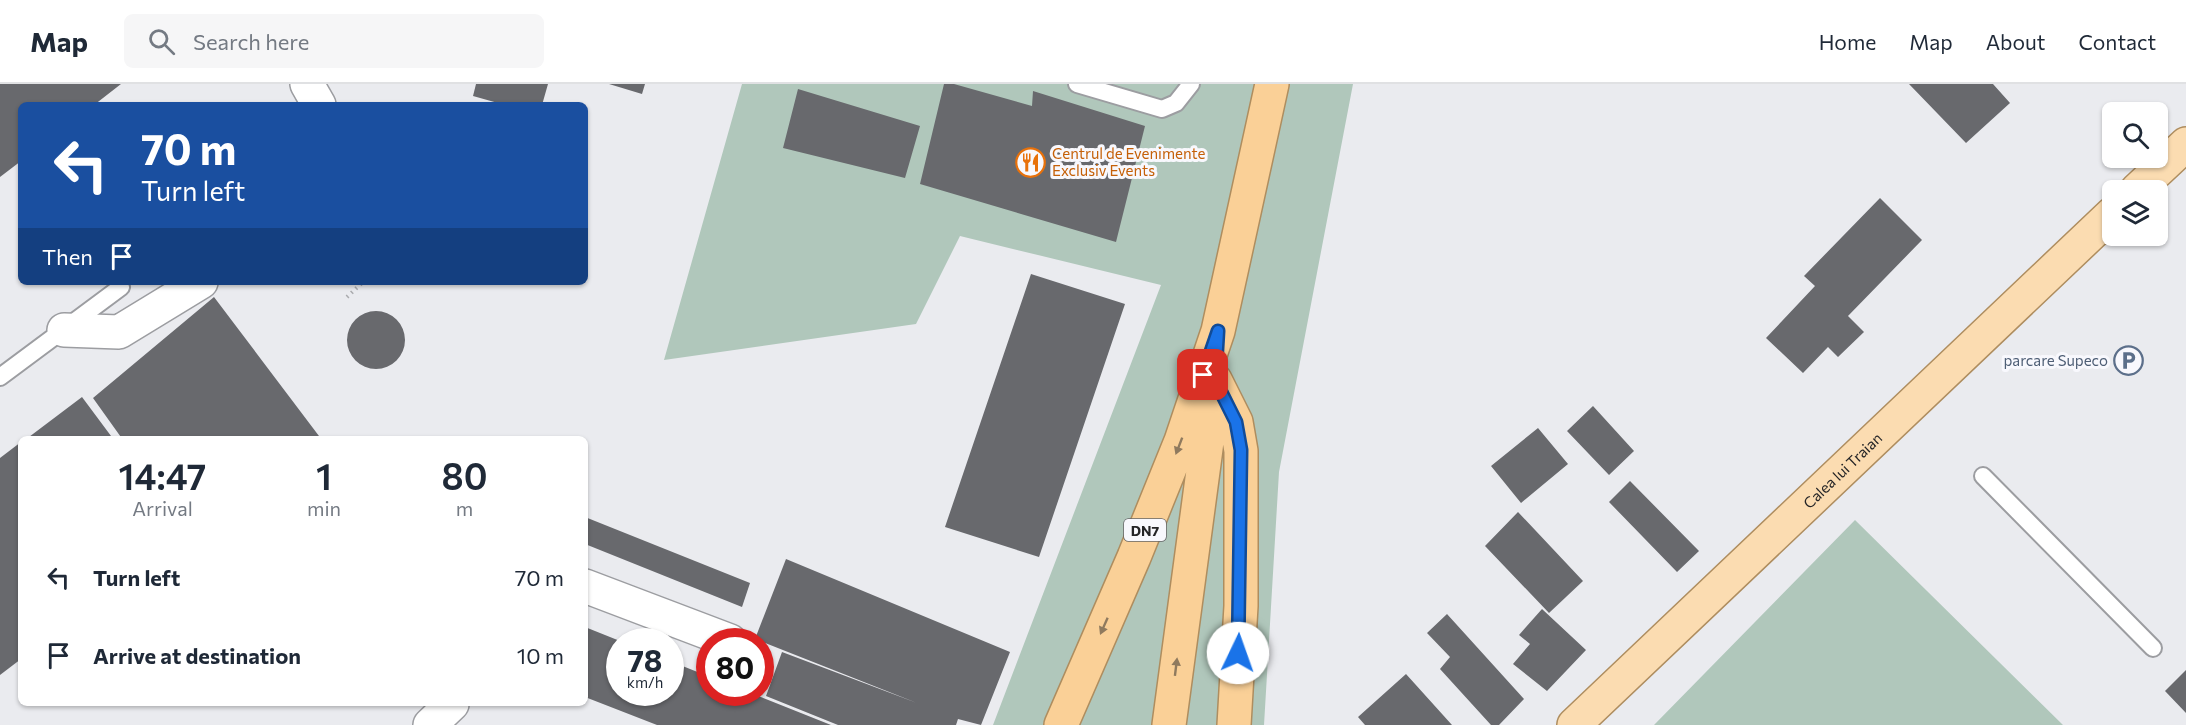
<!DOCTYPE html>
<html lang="en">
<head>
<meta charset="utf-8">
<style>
	body { margin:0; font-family:Commissioner,sans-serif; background:#f6f6f7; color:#1f2937; height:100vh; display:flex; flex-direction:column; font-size:22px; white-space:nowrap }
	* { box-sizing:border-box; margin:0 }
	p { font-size:20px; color:#747a83 }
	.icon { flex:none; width:33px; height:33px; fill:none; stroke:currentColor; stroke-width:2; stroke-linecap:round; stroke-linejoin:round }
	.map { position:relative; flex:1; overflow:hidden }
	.details { position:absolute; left:18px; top:352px; width:570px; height:270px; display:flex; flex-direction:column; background:#fff; border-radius:9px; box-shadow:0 2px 4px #0004 }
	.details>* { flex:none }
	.banner { position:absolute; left:18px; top:18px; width:570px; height:183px; border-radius:9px; box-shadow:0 2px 4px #0004; background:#1a4fa0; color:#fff; overflow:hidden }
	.fabs { position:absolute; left:2102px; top:18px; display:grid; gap:12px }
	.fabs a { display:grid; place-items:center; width:66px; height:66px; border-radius:9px; background:#fff; box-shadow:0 2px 4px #0004; font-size:30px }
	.speed { position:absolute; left:606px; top:544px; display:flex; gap:12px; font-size:30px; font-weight:700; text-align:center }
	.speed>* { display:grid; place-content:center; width:78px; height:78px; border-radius:50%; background:#fff; box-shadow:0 2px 4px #0004; line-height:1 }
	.speed small { font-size:15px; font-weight:400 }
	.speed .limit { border:9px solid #d22; background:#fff; color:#111 }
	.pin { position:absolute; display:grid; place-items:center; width:51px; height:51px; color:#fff; margin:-26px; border-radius:12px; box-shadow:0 3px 9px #0006 }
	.me { position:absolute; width:66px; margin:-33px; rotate:3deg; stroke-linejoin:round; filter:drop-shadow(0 0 4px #0008) }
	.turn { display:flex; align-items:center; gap:21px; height:126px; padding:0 24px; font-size:27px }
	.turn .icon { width:78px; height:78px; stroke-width:2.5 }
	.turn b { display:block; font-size:42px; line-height:51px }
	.then { display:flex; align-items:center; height:57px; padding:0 24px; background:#0003; gap:12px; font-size:22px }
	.eta { display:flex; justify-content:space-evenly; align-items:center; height:102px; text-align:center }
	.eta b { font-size:36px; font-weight:600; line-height:42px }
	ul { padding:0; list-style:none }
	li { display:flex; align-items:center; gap:18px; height:78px; padding:0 24px }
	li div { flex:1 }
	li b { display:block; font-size:22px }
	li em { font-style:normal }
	header { display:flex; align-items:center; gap:36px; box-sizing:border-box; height:84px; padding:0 30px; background:#fff; border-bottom:2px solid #e0e1e3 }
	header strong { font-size:28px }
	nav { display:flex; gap:33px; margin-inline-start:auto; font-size:21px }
	.search { width:420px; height:54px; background:#f6f6f7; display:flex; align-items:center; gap:15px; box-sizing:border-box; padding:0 21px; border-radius:9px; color:#747a83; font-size:22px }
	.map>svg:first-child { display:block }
	.green { fill:#b0c7bb }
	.building { fill:#68696d }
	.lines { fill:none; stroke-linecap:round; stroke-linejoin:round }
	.service-casing { stroke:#9c9da1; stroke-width:20 }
	.minor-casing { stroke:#9c9da1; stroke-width:36 }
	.primary-casing { stroke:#ae8d5f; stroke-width:36 }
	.trunk-casing { stroke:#ae8d5f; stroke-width:36 }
	.path { stroke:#aaabae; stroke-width:4; stroke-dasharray:1.5 4.5; stroke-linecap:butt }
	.service { stroke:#fff; stroke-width:16 }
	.minor { stroke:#fff; stroke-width:33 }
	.primary { stroke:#fbdcb1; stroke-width:33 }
	.trunk { stroke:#fad097; stroke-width:33 }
	.oneway { fill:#8f7a5e }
	.route-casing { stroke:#114b97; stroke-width:15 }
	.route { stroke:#1a73e8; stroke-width:10 }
	.labels { text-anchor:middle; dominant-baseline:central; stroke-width:6; stroke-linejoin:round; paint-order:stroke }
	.shield { fill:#f8f8fd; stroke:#646466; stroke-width:1.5 }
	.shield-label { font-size:14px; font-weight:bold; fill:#242426 }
	.food-label { font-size:15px; fill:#c56008; stroke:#f8f8fd; text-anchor:start }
	.service-label { font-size:15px; fill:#4e5e75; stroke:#f8f8fd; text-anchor:end }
	.street-label { font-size:15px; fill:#242426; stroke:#f8f8fd }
</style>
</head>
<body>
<header>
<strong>Map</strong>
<div class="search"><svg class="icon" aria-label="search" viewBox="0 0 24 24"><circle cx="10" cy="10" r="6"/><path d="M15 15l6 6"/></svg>Search here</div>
<nav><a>Home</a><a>Map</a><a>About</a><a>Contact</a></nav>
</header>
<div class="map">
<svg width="2186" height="641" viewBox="0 0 2186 641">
	<rect width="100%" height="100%" fill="#eaebef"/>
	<path class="green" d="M 742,0 L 1353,0 L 1279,388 L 1264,641 L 993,641 L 1161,201 L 960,152 L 916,240 L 664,276 Z
		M 1855,436 L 2063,641 L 1654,641 Z"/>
	<path class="building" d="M 0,0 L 121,0 L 94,21 L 21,21 L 21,77 L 0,93 Z
		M 476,0 L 548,0 L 542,21 L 505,21 L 473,12 Z
		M 609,0 L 645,0 L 642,10 Z
		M 944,0 L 954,0 L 1032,22 L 1033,7 L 1145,42 L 1116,158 L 920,100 Z
		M 1909,0 L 1993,0 L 2010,19 L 1966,59 Z
		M 798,5 L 920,42 L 905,94 L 783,64 Z
		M 1880,114 L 1922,156 L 1848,232 L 1864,248 L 1838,273 L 1828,263 L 1803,289 L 1766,254 L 1815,202 L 1804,192 Z
		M 1031,190 L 1125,220 L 1039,473 L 945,443 Z
		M 214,213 L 322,356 L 123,356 L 93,314 Z
		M347 256a29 29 0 1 1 58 0a29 29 0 1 1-58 0Z
		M 82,313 L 114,356 L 25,356 Z
		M 1593,322 L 1634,367 L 1609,391 L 1567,347 Z
		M 1538,344 L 1568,380 L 1521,419 L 1491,382 Z
		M 21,358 L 21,575 L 0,591 L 0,374 Z
		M 1630,397 L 1699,467 L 1677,488 L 1609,418 Z
		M 1518,428 L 1583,497 L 1549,529 L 1485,462 Z
		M 585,433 L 750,499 L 742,523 L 585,460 Z
		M 786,475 L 1010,568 L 981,641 L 958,635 L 956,641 L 838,641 L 766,612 L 782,568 L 917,619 L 755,555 Z
		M 1542,525 L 1586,566 L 1547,607 L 1513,580 L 1530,560 L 1519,551 Z
		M 1447,530 L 1524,615 L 1499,641 L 1491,641 L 1440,585 L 1450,573 L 1427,549 Z
		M 585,543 L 620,557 L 620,609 L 670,609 L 670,577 L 710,593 L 710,609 L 751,609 L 831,641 L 657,641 L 585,613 Z
		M 2186,586 L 2186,629 L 2165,607 Z
		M 1406,590 L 1452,641 L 1365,641 L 1358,633 Z"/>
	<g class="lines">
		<defs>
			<path id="service" d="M 1077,0 L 1162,25 L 1176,19 L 1191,0
				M 0,293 L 121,203
				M 1983,392 L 2153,564"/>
			<path id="minor" d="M 307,0 L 319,21
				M 64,246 L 119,248 L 201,198
				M 585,502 L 730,557
				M 430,641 L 452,620"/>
			<g id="primary">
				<path d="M 2137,106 L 2186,60"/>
				<path id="s1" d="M 1574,641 L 2112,130"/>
			</g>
			<path id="trunk" d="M 1215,296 L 1236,338 L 1241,367 L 1241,522 L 1234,641
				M 1061,641 L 1134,473 L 1181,357 L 1218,247 L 1272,0
				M 1169,641 L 1214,305"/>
		</defs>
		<use href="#service" class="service-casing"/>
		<use href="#minor" class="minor-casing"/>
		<use href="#primary" class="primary-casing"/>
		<use href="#trunk" class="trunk-casing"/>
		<path class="path" d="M 347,213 L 363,198"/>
		<use href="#service" class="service"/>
		<use href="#minor" class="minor"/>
		<use href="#primary" class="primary"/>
		<use href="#trunk" class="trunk"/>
	</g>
	<defs><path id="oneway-solid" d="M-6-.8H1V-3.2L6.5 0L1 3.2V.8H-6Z" transform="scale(1.5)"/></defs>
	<g class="oneway">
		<use href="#oneway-solid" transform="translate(1179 362) rotate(111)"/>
		<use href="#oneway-solid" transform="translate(1104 542) rotate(114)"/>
		<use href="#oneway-solid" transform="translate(1176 583) rotate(-83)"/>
	</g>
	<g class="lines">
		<defs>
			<path id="route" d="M 1203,291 L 1218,247 L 1215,296 L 1236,338 L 1241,366 L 1238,569"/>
		</defs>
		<use href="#route" class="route-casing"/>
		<use href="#route" class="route"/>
	</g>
	<defs>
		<symbol id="restaurant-ring" viewBox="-11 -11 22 22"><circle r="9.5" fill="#f8f8fd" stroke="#e8710a" stroke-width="1.5"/><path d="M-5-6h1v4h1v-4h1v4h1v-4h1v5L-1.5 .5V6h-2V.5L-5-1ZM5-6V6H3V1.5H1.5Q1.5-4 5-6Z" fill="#e8710a"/></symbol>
		<symbol id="parking-ring" viewBox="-11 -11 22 22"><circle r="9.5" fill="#f8f8fd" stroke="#5c6f8a" stroke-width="1.5"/><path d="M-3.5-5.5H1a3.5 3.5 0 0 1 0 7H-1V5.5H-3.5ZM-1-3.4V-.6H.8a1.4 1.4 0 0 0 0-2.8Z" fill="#5c6f8a"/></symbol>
	</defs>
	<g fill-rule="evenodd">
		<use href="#restaurant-ring" x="1014" y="62" width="33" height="33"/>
		<use href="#parking-ring" x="2112" y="260" width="33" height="33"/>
	</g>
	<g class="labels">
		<rect class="shield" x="1124" y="435" width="42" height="22" rx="4.5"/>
		<g class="shield-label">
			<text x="1145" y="446">DN7</text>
		</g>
		<g class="food-label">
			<text x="1052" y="69">Centrul de Evenimente<tspan x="1052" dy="17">Exclusiv Events</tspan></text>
		</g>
		<g class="service-label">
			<text x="2108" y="276">parcare Supeco</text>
		</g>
		<g class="street-label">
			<text stroke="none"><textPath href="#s1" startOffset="370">Calea lui Traian</textPath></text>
		</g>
	</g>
</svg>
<div class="fabs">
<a><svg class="icon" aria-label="search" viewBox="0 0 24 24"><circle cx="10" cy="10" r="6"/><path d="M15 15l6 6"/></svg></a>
<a><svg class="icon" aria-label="layers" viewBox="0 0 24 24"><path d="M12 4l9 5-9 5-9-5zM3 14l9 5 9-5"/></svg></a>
</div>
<div class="speed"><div>78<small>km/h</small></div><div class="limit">80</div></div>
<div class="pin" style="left:1203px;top:291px;background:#d93025"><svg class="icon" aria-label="arrive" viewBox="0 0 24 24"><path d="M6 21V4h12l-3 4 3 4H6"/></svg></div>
<svg class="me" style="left:1238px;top:569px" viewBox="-20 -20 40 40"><circle r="19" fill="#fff"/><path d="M0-13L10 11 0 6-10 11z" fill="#1a73e8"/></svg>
<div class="banner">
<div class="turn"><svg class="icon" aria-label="left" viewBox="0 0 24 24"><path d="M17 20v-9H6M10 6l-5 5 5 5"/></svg><div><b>70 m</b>Turn left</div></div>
<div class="then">Then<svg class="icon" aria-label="arrive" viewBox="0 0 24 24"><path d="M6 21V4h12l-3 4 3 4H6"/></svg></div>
</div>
<section class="details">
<div class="eta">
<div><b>14:47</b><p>Arrival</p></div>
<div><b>1</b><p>min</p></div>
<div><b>80</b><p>m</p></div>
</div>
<ul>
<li><svg class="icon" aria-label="left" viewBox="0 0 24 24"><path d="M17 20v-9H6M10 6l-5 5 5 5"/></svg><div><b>Turn left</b></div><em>70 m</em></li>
<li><svg class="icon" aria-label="arrive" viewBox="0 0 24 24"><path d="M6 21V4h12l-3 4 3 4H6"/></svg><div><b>Arrive at destination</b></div><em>10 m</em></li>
</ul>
</section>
</div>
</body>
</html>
